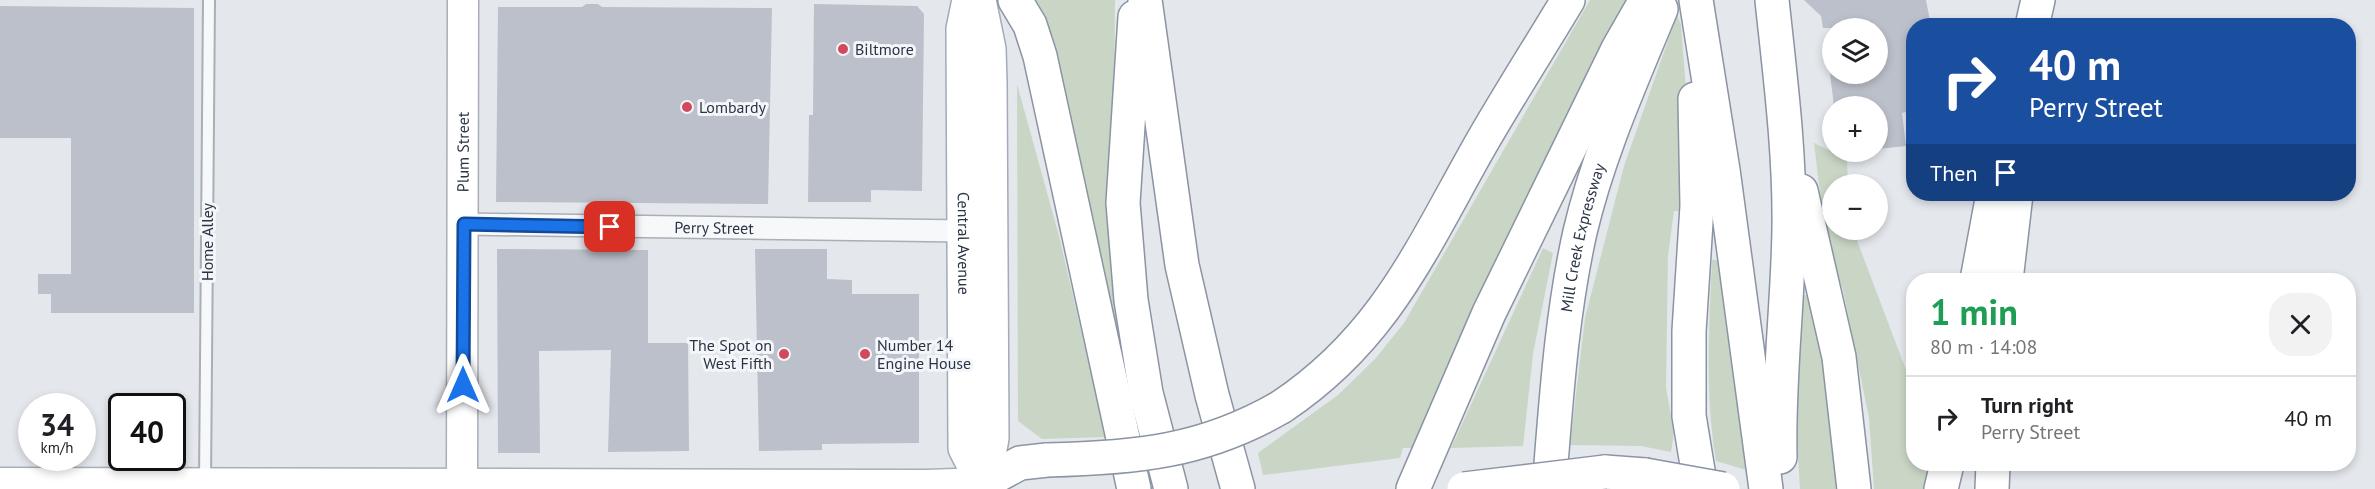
<!DOCTYPE html>
<html lang="en">
<head>
<meta charset="utf-8">
<style>
	body { margin:0; font-family:"PT Sans",sans-serif; background:#f2f2f2; color:#202124; height:100vh; display:flex; flex-direction:column; font-size:22px; white-space:nowrap }
	* { box-sizing:border-box; margin:0 }
	p { font-size:20px; color:#757577 }
	.icon { flex:none; width:33px; height:33px; fill:none; stroke:currentColor; stroke-width:2; stroke-linecap:round; stroke-linejoin:round }
	.map { position:relative; flex:1; overflow:hidden }
	.side { position:absolute; left:1906px; top:273px; width:450px; height:198px; display:flex; flex-direction:column; background:#fff; border-radius:24px; box-shadow:0 3px 9px #0003 }
	.side>* { flex:none }
	.top-card { position:absolute; left:1906px; top:18px; width:450px; height:183px; border-radius:24px; box-shadow:0 3px 9px #0003; background:#1a4fa0; color:#fff; overflow:hidden }
	.buttons { position:absolute; left:1822px; top:18px; display:grid; gap:12px }
	.buttons a { display:grid; place-items:center; width:66px; height:66px; border-radius:50%; background:#fff; box-shadow:0 3px 9px #0003; font-size:30px }
	.speed { position:absolute; left:18px; top:393px; display:flex; gap:12px; font-size:30px; font-weight:700; text-align:center }
	.speed>* { display:grid; place-content:center; width:78px; height:78px; border-radius:50%; background:#fff; box-shadow:0 3px 9px #0003; line-height:1 }
	.speed small { font-size:15px; font-weight:400 }
	.speed .limit { border:3px solid #111; border-radius:9px; background:#fff; color:#111 }
	.pin { position:absolute; display:grid; place-items:center; width:51px; height:51px; color:#fff; margin:-26px; border-radius:12px; box-shadow:0 3px 9px #0006 }
	.me { position:absolute; width:66px; margin:-33px; rotate:0deg; stroke-linejoin:round; filter:drop-shadow(0 0 4px #0008) }
	.turn { display:flex; align-items:center; gap:21px; height:126px; padding:0 24px; font-size:27px }
	.turn .icon { width:78px; height:78px; stroke-width:2.5 }
	.turn b { display:block; font-size:42px; line-height:51px }
	.then { display:flex; align-items:center; height:57px; padding:0 24px; background:#0003; gap:12px; font-size:22px }
	.round { display:grid; place-items:center; flex:none; width:63px; height:63px; border-radius:24px; background:#f2f2f2 }
	.head { display:flex; align-items:center; justify-content:space-between; height:102px; padding:0 24px }
	h1 { font-size:36px; font-weight:800; line-height:45px; color:#1e9e55 }
	ul { padding:0; list-style:none }
	li { display:flex; align-items:center; gap:18px; height:84px; padding:0 24px; border-top:2px solid #e0e0e0 }
	li div { flex:1 }
	li b { display:block; font-size:22px }
	li em { font-style:normal }
	.map>svg:first-child { display:block }
	.green { fill:#c9d6c5 }
	.building { fill:#bbc0ca }
	.lines { fill:none; stroke-linecap:round; stroke-linejoin:round }
	.lane-casing { stroke:#a9aeb7; stroke-width:14 }
	.street-casing { stroke:#a9aeb7; stroke-width:24 }
	.secondary-casing { stroke:#a9aeb7; stroke-width:33 }
	.primary-casing { stroke:#a3abb8; stroke-width:36 }
	.highway-casing { stroke:#8b94a3; stroke-width:36 }
	.lane { stroke:#f7f8fa; stroke-width:10 }
	.street { stroke:#f7f8fa; stroke-width:21 }
	.secondary { stroke:#fff; stroke-width:30 }
	.primary { stroke:#fff; stroke-width:33 }
	.highway { stroke:#fff; stroke-width:33 }
	.highway-bridge-casing { stroke:#8b94a3; stroke-width:36; stroke-linecap:butt }
	.highway-bridge { stroke:#fff; stroke-width:33 }
	.route-casing { stroke:#114b97; stroke-width:15 }
	.route { stroke:#1a73e8; stroke-width:10 }
	.poi-dot { fill:#d1495b; stroke:#f4f6f9; stroke-width:2 }
	.labels { text-anchor:middle; dominant-baseline:central; stroke-width:6; stroke-linejoin:round; paint-order:stroke }
	.poi-label { font-size:16px; fill:#2b3445; stroke:#f4f6f9; text-anchor:start }
	.street-label { font-size:16px; fill:#2b3445; stroke:#f4f6f9 }
</style>
</head>
<body>
<div class="map">
<svg width="2375" height="489" viewBox="0 0 2375 489">
	<rect width="100%" height="100%" fill="#e4e7ec"/>
	<path class="green" d="M 1036,0 L 1115,0 C 1114,124 1113,246 1124,369 L 1055,44 Z
		M 1590,0 L 1626,0 C 1554,149 1474,294 1412,448 L 1403,448 L 1400,458 L 1263,475 L 1258,453 L 1338,395 L 1375,359 L 1404,323 Z
		M 1677,15 L 1681,25 L 1688,115 L 1686,211 L 1674,211 L 1668,255 L 1666,388 L 1674,432 L 1671,452 L 1641,446 L 1570,445 L 1585,318 L 1624,166 Z
		M 1017,84 L 1059,236 L 1106,437 L 1042,439 L 1018,421 Z
		M 1814,143 L 1847,159 L 1848,184 L 1833,184 L 1833,230 L 1853,230 L 1914,391 L 1914,464 L 1931,464 L 1926,489 L 1874,489 L 1869,418 L 1843,290 L 1825,234 Z
		M 1543,248 L 1553,253 L 1533,354 L 1523,446 L 1451,448 Z
		M 1712,260 L 1726,260 L 1753,472 L 1716,461 C 1705,396 1709,327 1712,260 Z
		M 1801,295 L 1809,295 L 1834,388 L 1844,489 L 1800,489 L 1795,407 Z"/>
	<path class="building" d="M 1804,0 L 1926,0 L 1931,26 L 1914,26 L 1914,59 L 1911,59 L 1914,110 L 1902,113 L 1906,146 L 1878,149 L 1878,106 L 1834,106 L 1830,74 L 1878,74 L 1878,28 L 1823,28 L 1821,16 Z
		M 586,4 L 598,4 L 602,7 L 772,8 L 768,204 L 496,202 L 498,7 L 582,7 Z
		M 814,4 L 917,6 L 924,14 L 922,191 L 871,190 L 871,202 L 808,202 L 809,115 L 813,115 Z
		M 0,6 L 194,8 L 194,313 L 51,313 L 51,294 L 38,294 L 38,274 L 71,274 L 71,138 L 0,138 Z
		M 497,249 L 648,250 L 648,343 L 688,343 L 689,451 L 608,452 L 611,350 L 539,351 L 540,453 L 498,453 Z
		M 755,249 L 827,249 L 827,279 L 852,280 L 852,294 L 919,294 L 919,443 L 822,444 L 822,450 L 759,451 Z"/>
	<g class="lines">
		<defs>
			<path id="lane" d="M 205,483 L 209,0"/>
			<g id="street">
				<path id="s1" d="M 464,224 L 965,231"/>
			</g>
			<g id="secondary">
				<path d="M 0,483 L 927,485 L 983,483"/>
				<path id="s2" d="M 462,484 L 463,0"/>
			</g>
			<g id="primary">
				<path id="s3" d="M 969,0 L 963,29 L 965,448 L 983,483"/>
				<path d="M 979,0 L 989,49 L 990,82 L 992,438 L 983,489"/>
			</g>
			<g id="highway">
				<path d="M 1015,0 L 1030,25 L 1040,56 L 1134,489"/>
				<path d="M 1145,0 L 1182,265 L 1212,395 L 1238,489"/>
				<path d="M 1696,0 L 1723,170 L 1766,489"/>
				<path d="M 1772,0 C 1780,76 1790,152 1789,228 C 1788,305 1778,380 1780,457"/>
				<path d="M 1135,17 L 1123,203 L 1131,300 L 1146,393 L 1171,489"/>
				<path d="M 2032,26 L 2038,0"/>
				<path d="M 1695,99 L 1697,206 L 1689,331 L 1689,416 L 1701,489"/>
				<path d="M 1801,191 L 1839,357 L 1854,489"/>
				<path d="M 1977,280 L 1993,194"/>
				<path d="M 2006,280 L 2016,194"/>
				<path d="M 1281,407 C 1383,339 1420,252 1478,149 C 1507,98 1538,50 1568,0"/>
				<path d="M 1605,472 L 1645,475"/>
				<path d="M 983,483 L 1020,463 L 1047,460"/>
				<path d="M 1413,489 L 1489,313 L 1618,49 L 1646,0"/>
				<path id="s4" d="M 1549,489 C 1556,403 1561,317 1580,232 C 1598,155 1631,82 1661,9"/>
				<path d="M 1941,489 L 1947,464"/>
				<path d="M 1992,489 L 1993,464"/>
			</g>
		</defs>
		<use href="#lane" class="lane-casing"/>
		<use href="#street" class="street-casing"/>
		<use href="#secondary" class="secondary-casing"/>
		<use href="#primary" class="primary-casing"/>
		<use href="#highway" class="highway-casing"/>
		<use href="#lane" class="lane"/>
		<use href="#street" class="street"/>
		<use href="#secondary" class="secondary"/>
		<use href="#primary" class="primary"/>
		<use href="#highway" class="highway"/>
		<defs>
			<path id="highway-bridge" d="M 1047,460 C 1135,458 1203,452 1281,407
				M 1645,475 L 1723,489
				M 1464,489 L 1605,472"/>
		</defs>
		<use href="#highway-bridge" class="highway-bridge-casing"/>
		<use href="#highway-bridge" class="highway-bridge"/>
	</g>
	<g class="lines">
		<defs>
			<path id="route" d="M 463,385 L 464,224 L 610,227"/>
		</defs>
		<use href="#route" class="route-casing"/>
		<use href="#route" class="route"/>
	</g>
	<g class="poi-dot">
		<circle cx="843" cy="49" r="6"/>
		<circle cx="687" cy="107" r="6"/>
		<circle cx="784" cy="354" r="6"/>
		<circle cx="865" cy="354" r="6"/>
	</g>
	<g class="labels">
		<g class="poi-label">
			<text x="855" y="49">Biltmore</text>
			<text x="699" y="107">Lombardy</text>
			<text x="772" y="345" text-anchor="end">The Spot on<tspan x="772" dy="18">West Fifth</tspan></text>
			<text x="877" y="345">Number 14<tspan x="877" dy="18">Engine House</tspan></text>
		</g>
		<g class="street-label">
			<text stroke="none"><textPath href="#s2" startOffset="332">Plum Street</textPath></text>
			<text stroke="none"><textPath href="#s1" startOffset="250">Perry Street</textPath></text>
			<text stroke="none"><textPath href="#s4" startOffset="254">Mill Creek Expressway</textPath></text>
			<text transform="translate(207 242) rotate(-90)">Home Alley</text>
			<text stroke="none"><textPath href="#s3" startOffset="244">Central Avenue</textPath></text>
		</g>
	</g>
</svg>
<div class="buttons">
<a><svg class="icon" aria-label="layers" viewBox="0 0 24 24"><path d="M12 4l9 5-9 5-9-5zM3 14l9 5 9-5"/></svg></a>
<a>+</a>
<a>−</a>
</div>
<div class="speed"><div>34<small>km/h</small></div><div class="limit">40</div></div>
<div class="pin" style="left:610px;top:227px;background:#d93025"><svg class="icon" aria-label="arrive" viewBox="0 0 24 24"><path d="M6 21V4h12l-3 4 3 4H6"/></svg></div>
<svg class="me" style="left:463px;top:385px" viewBox="-20 -20 40 40"><path d="M0-17L14 15 0 8-14 15z" fill="#1a73e8" stroke="#fff" stroke-width="4"/></svg>
<div class="top-card">
<div class="turn"><svg class="icon" aria-label="right" viewBox="0 0 24 24"><path d="M7 20v-9h11M14 6l5 5-5 5"/></svg><div><b>40 m</b>Perry Street</div></div>
<div class="then">Then<svg class="icon" aria-label="arrive" viewBox="0 0 24 24"><path d="M6 21V4h12l-3 4 3 4H6"/></svg></div>
</div>
<section class="side">
<div class="head"><div><h1>1 min</h1><p>80 m · 14:08</p></div><a class="round"><svg class="icon" aria-label="close" viewBox="0 0 24 24"><path d="M6 6l12 12M18 6L6 18"/></svg></a></div>
<ul>
<li><svg class="icon" aria-label="right" viewBox="0 0 24 24"><path d="M7 20v-9h11M14 6l5 5-5 5"/></svg><div><b>Turn right</b><p>Perry Street</p></div><em>40 m</em></li>
</ul>
</section>
</div>
</body>
</html>
